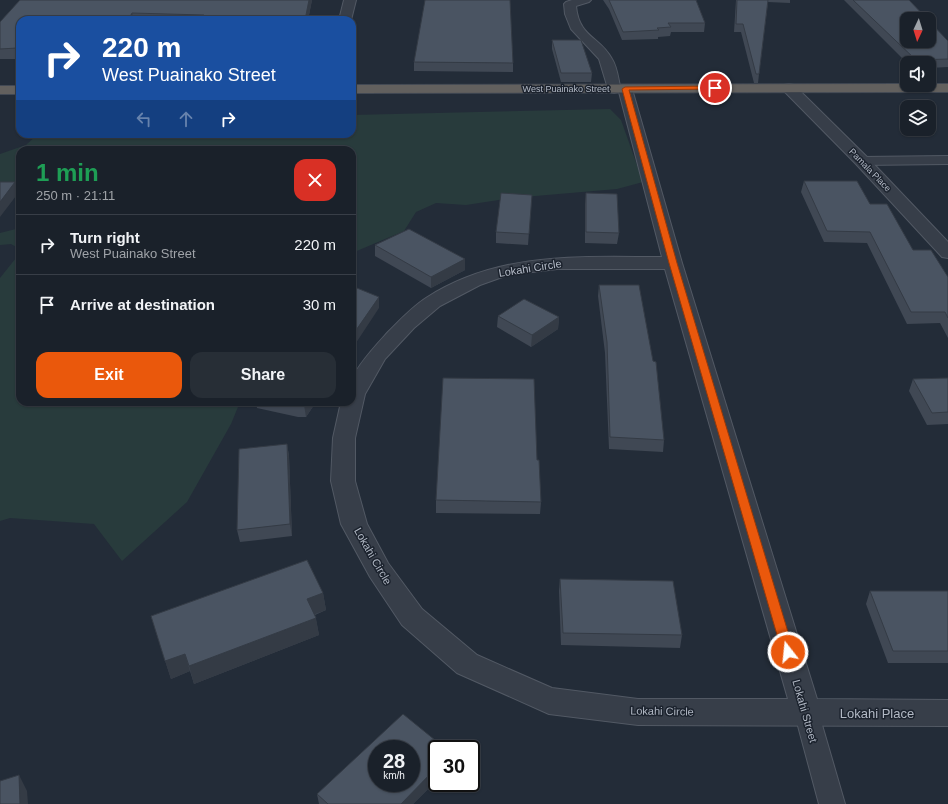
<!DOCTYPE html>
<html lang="en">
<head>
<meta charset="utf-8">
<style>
	body { margin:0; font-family:Arial,sans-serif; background:#272e36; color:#f1f3f6; height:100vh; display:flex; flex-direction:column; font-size:15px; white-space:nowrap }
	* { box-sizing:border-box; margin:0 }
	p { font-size:13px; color:#9fa3a8 }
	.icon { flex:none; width:22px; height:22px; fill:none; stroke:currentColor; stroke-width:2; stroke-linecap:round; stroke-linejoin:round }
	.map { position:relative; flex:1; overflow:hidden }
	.details { position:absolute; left:16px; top:146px; width:340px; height:260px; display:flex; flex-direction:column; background:#1a212a; border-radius:12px; box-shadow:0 1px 3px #0004,0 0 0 1px #383e47 }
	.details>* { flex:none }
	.banner { position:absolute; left:16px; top:16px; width:340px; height:122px; border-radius:12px; box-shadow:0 1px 3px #0004,0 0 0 1px #383e47; background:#1a4fa0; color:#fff; overflow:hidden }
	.needle { width:26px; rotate:184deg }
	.buttons { position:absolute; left:900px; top:12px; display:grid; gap:8px }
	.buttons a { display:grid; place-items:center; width:36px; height:36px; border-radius:8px; background:#1a212a; box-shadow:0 1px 3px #0004,0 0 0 1px #383e47; font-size:20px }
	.speed { position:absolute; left:368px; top:740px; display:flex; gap:8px; font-size:20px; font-weight:700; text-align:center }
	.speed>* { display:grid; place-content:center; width:52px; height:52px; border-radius:50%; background:#1a212a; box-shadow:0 1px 3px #0004,0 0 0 1px #383e47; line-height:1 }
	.speed small { font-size:10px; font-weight:400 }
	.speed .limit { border:2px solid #111; border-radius:6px; background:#fff; color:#111 }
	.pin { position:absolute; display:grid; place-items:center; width:34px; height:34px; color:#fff; margin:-17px; border:2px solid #fff; border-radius:50%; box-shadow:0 1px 4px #0007 }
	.me { position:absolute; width:44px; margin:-22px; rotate:344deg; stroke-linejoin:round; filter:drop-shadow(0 0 3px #0008) }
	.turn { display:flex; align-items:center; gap:14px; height:84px; padding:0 20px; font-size:18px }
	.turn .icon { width:52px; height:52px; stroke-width:2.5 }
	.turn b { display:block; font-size:28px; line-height:34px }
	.lanes { display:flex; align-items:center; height:38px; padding:0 20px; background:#0003; justify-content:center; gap:20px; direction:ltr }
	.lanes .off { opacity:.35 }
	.round { display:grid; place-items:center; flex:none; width:42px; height:42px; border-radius:12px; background:#272e36 }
	.headline { display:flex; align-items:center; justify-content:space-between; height:68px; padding:0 20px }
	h1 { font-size:24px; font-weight:700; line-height:30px; color:#1e9e55 }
	.primary-button { display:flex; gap:8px; margin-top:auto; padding:8px 20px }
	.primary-button a { flex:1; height:46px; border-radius:12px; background:#ea580c; color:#fff; font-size:16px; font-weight:700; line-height:46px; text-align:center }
	.primary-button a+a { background:#272e36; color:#f1f3f6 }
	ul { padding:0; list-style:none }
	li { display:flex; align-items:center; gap:12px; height:60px; padding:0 20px; border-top:1px solid #383e47 }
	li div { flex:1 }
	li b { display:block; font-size:15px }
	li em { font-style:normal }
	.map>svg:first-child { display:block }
	.green { fill:#283b3c }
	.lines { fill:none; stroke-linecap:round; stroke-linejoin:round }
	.service-casing { stroke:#525964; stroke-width:2 }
	.minor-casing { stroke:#525964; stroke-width:2 }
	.trunk-casing { stroke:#424954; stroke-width:2 }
	.service { fill:#373e49; fill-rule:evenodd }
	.minor { fill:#373e49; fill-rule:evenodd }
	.trunk { fill:#62605e; fill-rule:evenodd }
	.wall { fill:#404854 }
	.shaded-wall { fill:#343b45 }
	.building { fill:#4a5462; stroke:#343b45; fill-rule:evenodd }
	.route { fill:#ea580c; stroke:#983908 }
	.labels { text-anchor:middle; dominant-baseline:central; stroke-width:3; stroke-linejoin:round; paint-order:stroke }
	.far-street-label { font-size:9px; fill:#b2b9c5; stroke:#1c232e }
	.street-label { font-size:11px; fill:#b2b9c5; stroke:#1c232e }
	.near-street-label { font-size:13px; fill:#b2b9c5; stroke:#1c232e }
</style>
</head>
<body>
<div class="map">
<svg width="948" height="804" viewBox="0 0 948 804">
	<rect width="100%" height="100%" fill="#232c38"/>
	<path class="green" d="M 610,109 L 621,120 L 643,182 L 617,189 L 512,198 L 466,205 L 436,203 L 416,212 L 404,231 L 352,253 L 352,150 L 20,150 L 20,190 L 8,187 L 0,187 L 0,154 L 26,145 L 38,134 L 352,134 L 352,115 Z
		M 20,228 L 20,249 L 11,244 L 0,245 L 0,233 Z
		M 20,253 L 20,402 L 240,402 L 231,424 L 187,502 L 122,561 L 94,524 L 10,518 L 0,521 L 0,278 Z"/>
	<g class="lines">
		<defs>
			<path id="service" d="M 948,156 L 948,164 L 862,165 L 857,164 L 856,161 L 857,158 L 862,157 Z
				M 806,700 L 815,703 L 818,711 L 845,804 L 819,804 L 794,711 L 797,703 Z"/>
			<path id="minor" d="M 344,0 L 356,0 L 351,20 L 339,20 Z
				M 572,0 L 591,0 L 589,2 L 576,6 C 579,38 600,36 612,59 C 617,67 618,77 620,86 L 625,85 L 630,86 L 632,89 L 682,263 L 817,699 L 948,700 L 948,726 L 638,725 L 549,714 L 457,673 L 402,625 L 370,577 L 341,524 L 331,481 L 333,438 L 341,402 L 352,402 C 352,395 351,387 352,381 C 354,368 379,342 388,332 C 400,320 412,307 426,298 C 499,251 580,257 662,257 L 619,92 L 614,93 L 609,92 L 599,59 L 571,29 L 565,14 L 564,4 L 566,2 ZM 557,269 L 665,269 L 788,699 L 638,699 L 552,688 L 477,655 L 422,609 L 388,563 L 367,524 L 355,481 L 355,438 L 365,394 L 385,359 L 414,328 L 440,306 L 480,285 L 508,275 Z
				M 789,84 L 794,85 L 868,158 L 948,242 L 948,258 L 942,257 L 856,164 L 784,91 L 782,88 L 784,85 Z"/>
			<path id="trunk" d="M 907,84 L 948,84 L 948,92 L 352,93 L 352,85 Z
				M 0,86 L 20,86 L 20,94 L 0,94 Z"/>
		</defs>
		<use href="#service" class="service-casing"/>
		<use href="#minor" class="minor-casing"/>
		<use href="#trunk" class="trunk-casing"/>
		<use href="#service" class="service"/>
		<use href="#minor" class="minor"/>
		<use href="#trunk" class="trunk"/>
	</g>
	<path class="wall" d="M 20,0 L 312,0 L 308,20 L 20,20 L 20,59 L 0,59 L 0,22 Z
		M 603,0 L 696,0 L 705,23 L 704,32 L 671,32 L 670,36 L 658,37 L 658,39 L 622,40 L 609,9 Z
		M 736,0 L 790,0 L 790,3 L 768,2 L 759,74 L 758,83 L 754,83 L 741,32 L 734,32 Z
		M 844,0 L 909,0 L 948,41 L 948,67 L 929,68 L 929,63 L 907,63 Z
		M 552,40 L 592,73 L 591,82 L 561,82 L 552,49 Z
		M 414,62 L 513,63 L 513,72 L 414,71 Z
		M 804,181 L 870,204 L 913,250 L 948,277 L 948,338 L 940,323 L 907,324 L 867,243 L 824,242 L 801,192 Z
		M 586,193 L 619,233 L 617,244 L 585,243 L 585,204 Z
		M 531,205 L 528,245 L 496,243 L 496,232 Z
		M 375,245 L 465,270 L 431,288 L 375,256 Z
		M 599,285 L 664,440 L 663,452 L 609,449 L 605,353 L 598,296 Z
		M 498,316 L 559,317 L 558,329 L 531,347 L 497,327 Z
		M 948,378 L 948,424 L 927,425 L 909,391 L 913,379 Z
		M 256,402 L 316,402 L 306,417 L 298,417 L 257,408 Z
		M 287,444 L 289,456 L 292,536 L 240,542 L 237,530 Z
		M 436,500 L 541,502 L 540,514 L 436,513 Z
		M 560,579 L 682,635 L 680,648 L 561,645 L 559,591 Z
		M 870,591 L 948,591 L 948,663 L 888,663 L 866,604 Z
		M 323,593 L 326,610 L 315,615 L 319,635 L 194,684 L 190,671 L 171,679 L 151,616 Z
		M 437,780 L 413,804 L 319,804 L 317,794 Z"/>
	<path class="shaded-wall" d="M 309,0 L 312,0 L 308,20 L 305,20 Z
		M 132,13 L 134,20 L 128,20 Z
		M 20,45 L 20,58 L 17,48 Z
		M 15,182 L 19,192 L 0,217 L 0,202 Z
		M 465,259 L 465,270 L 431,288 L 431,277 Z
		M 379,297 L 379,308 L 352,349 L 352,336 Z
		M 559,317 L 558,329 L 531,347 L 532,335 Z
		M 306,402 L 316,402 L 306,417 L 304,405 Z
		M 287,444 L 289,456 L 292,536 L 290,524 Z
		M 323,593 L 326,610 L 310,616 L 307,599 Z
		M 316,618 L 319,635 L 194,684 L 189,666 Z
		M 185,654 L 190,671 L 171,679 L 165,661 Z
		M 437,767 L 437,780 L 413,804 L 401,804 Z
		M 19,775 L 27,791 L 28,804 L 20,804 Z"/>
	<path class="building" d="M 20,0 L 309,0 L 305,20 L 201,20 L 204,15 L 132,13 L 128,20 L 20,20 L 20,45 L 17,48 L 0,49 L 0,22 Z
		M 425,0 L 510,0 L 513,63 L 414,62 Z
		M 609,0 L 696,0 L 705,23 L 668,23 L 671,27 L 657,28 L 659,30 L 623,32 Z
		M 737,0 L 768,0 L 759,74 L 756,74 L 743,24 L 736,24 Z
		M 853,0 L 909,0 L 927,19 L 907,19 L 907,41 L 929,41 L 929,21 L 948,41 L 948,59 L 916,60 Z
		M 552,40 L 581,40 L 592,73 L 561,73 Z
		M 804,181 L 857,181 L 870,204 L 887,204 L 913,250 L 931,250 L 948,277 L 948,318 L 945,312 L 911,312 L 870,232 L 827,231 Z
		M 0,182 L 15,182 L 0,202 Z
		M 501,193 L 532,195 L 529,234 L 496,232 Z
		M 586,193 L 617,194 L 619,233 L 586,232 Z
		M 409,229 L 465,259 L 431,277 L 375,245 Z
		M 599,285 L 639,285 L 653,361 L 656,362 L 664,440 L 610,437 L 607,342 Z
		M 352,286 L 379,297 L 352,336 Z
		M 524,299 L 559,317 L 532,335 L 498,316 Z
		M 443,378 L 534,379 L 537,460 L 539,460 L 541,502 L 436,500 Z
		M 948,378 L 948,412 L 932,413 L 913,379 Z
		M 281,402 L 306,402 L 304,405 L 296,405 Z
		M 287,444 L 290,524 L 237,530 L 239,449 Z
		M 307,560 L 323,593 L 307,599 L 316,618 L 189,666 L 185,654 L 165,661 L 151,616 Z
		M 560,579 L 673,581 L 682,635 L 563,633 Z
		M 870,591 L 948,591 L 948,651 L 893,651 Z
		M 403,714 L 446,749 L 437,749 L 437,767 L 401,804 L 328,804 L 317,794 ZM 377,749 L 411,749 L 411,783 L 377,783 Z
		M 19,775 L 20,804 L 0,804 L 0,781 Z"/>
	<path class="route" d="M 715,86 L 717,87 L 717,89 L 629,90 L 677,263 L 794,652 L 792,655 L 788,657 L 784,655 L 782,652 L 669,263 L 622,89 L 625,87 Z"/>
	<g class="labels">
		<g class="far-street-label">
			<text x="566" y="89">West Puainako Street</text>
			<text transform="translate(870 170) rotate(46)">Pamala Place</text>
		</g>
		<g class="street-label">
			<text transform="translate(530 268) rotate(-9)">Lokahi Circle</text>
			<text transform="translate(373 556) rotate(60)">Lokahi Circle</text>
			<text transform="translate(662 711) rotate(1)">Lokahi Circle</text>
			<text transform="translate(805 711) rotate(74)">Lokahi Street</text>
		</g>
		<g class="near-street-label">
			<text x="877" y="713">Lokahi Place</text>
		</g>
	</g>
</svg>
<div class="buttons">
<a><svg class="needle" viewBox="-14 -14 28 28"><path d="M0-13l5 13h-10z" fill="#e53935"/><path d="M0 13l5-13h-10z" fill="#9fa3a8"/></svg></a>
<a><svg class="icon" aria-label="sound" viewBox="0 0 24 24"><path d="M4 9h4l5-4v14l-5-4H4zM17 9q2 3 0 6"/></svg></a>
<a><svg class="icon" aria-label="layers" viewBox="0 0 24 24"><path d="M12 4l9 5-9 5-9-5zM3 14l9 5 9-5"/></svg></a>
</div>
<div class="speed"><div>28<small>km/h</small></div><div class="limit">30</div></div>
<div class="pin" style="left:715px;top:88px;background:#d93025"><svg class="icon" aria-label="arrive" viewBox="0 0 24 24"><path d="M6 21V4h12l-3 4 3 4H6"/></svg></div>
<svg class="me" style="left:788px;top:652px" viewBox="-20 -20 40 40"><circle r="17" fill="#ea580c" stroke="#fff" stroke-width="3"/><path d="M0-11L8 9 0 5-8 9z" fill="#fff"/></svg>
<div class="banner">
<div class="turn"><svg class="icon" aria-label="right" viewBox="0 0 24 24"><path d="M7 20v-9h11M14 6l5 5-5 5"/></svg><div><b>220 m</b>West Puainako Street</div></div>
<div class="lanes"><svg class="icon off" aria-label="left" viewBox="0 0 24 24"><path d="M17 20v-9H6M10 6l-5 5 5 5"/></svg><svg class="icon off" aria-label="ahead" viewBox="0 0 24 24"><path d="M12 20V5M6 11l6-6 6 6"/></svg><svg class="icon" aria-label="right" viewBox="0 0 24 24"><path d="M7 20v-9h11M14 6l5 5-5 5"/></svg></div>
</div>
<section class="details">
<div class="headline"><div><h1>1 min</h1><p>250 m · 21:11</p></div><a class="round" style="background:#d93025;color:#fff"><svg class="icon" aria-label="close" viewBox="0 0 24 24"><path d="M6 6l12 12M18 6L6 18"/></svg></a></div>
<ul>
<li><svg class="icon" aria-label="right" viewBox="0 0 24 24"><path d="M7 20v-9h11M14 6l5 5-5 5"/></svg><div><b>Turn right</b><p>West Puainako Street</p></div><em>220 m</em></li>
<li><svg class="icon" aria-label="arrive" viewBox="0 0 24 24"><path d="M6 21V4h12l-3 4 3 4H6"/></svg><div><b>Arrive at destination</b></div><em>30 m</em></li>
</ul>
<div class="primary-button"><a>Exit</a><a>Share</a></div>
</section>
</div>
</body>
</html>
